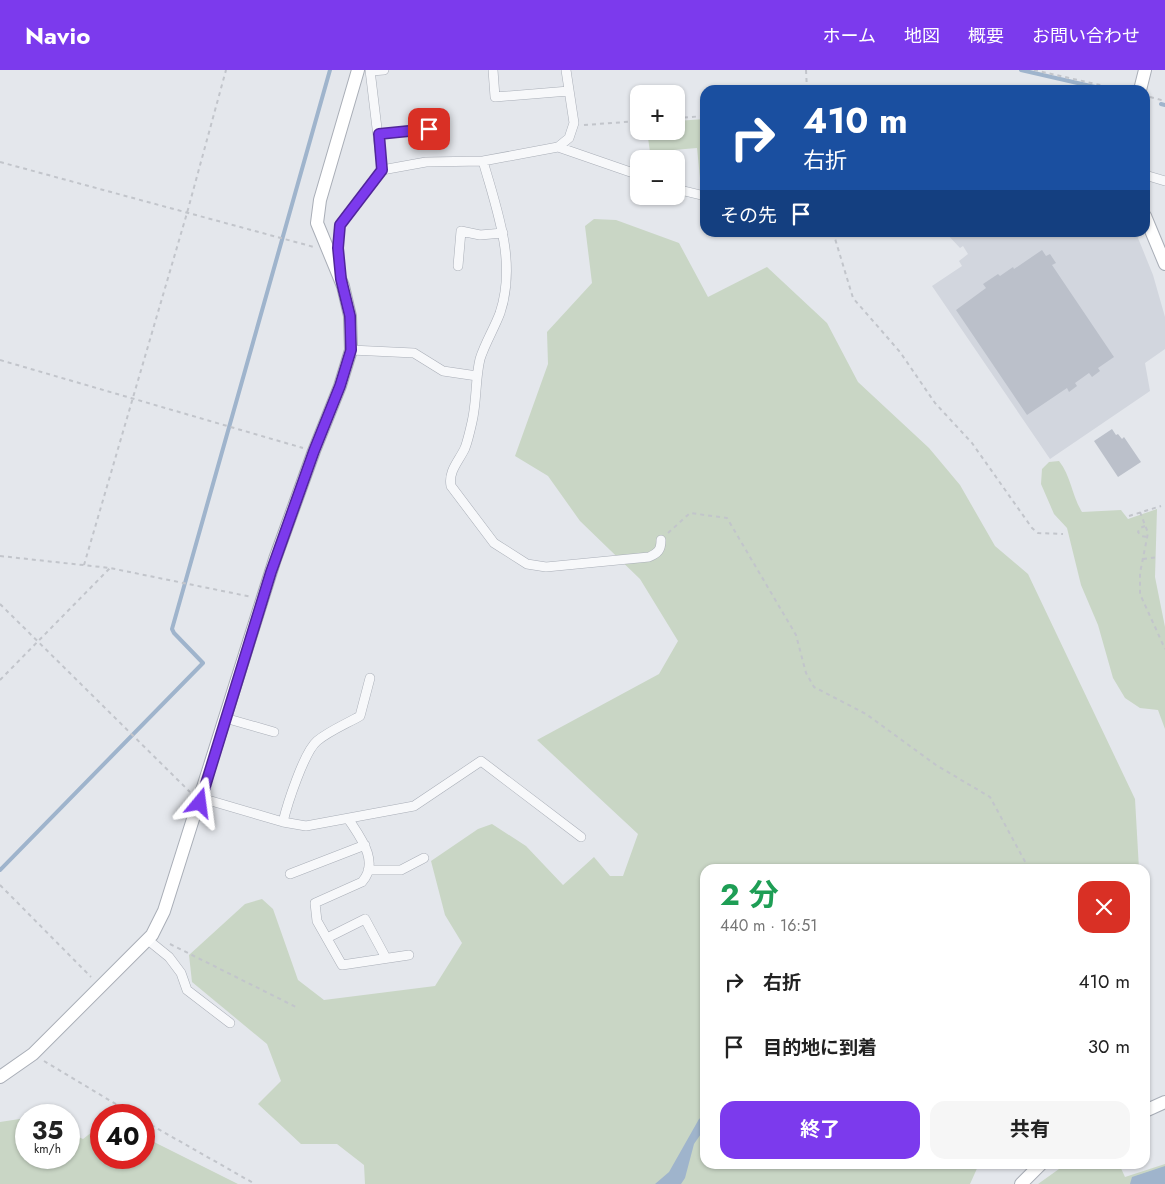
<!DOCTYPE html>
<html lang="ja">
<head>
<meta charset="utf-8">
<style>
	body { margin:0; font-family:Jost,"Noto Sans JP",sans-serif; background:#f6f6f6; color:#222; height:100vh; display:flex; flex-direction:column; font-size:19px; white-space:nowrap }
	* { box-sizing:border-box; margin:0 }
	p { font-size:16px; color:#767676 }
	.icon { flex:none; width:28px; height:28px; fill:none; stroke:currentColor; stroke-width:2; stroke-linecap:round; stroke-linejoin:round }
	.map { position:relative; flex:1; overflow:hidden }
	.details { position:absolute; left:700px; top:794px; width:450px; height:305px; display:flex; flex-direction:column; background:#fff; border-radius:15px; box-shadow:0 1px 4px #0004 }
	.details>* { flex:none }
	.guide { position:absolute; left:700px; top:15px; width:450px; height:152px; border-radius:15px; box-shadow:0 1px 4px #0004; background:#1a4fa0; color:#fff; overflow:hidden }
	.tools { position:absolute; left:630px; top:15px; display:grid; gap:10px }
	.tools a { display:grid; place-items:center; width:55px; height:55px; border-radius:10px; background:#fff; box-shadow:0 1px 4px #0004; font-size:25px }
	.speed { position:absolute; left:15px; top:1034px; display:flex; gap:10px; font-size:25px; font-weight:700; text-align:center }
	.speed>* { display:grid; place-content:center; width:65px; height:65px; border-radius:50%; background:#fff; box-shadow:0 1px 4px #0004; line-height:1 }
	.speed small { font-size:12px; font-weight:400 }
	.speed .limit { border:8px solid #d22; background:#fff; color:#111 }
	.pin { position:absolute; display:grid; place-items:center; width:42px; height:42px; color:#fff; margin:-21px; border-radius:10px; box-shadow:0 2px 8px #0006 }
	.me { position:absolute; width:55px; margin:-28px; rotate:16deg; stroke-linejoin:round; filter:drop-shadow(0 0 4px #0008) }
	.turn { display:flex; align-items:center; gap:18px; height:105px; padding:0 20px; font-size:22px }
	.turn .icon { width:65px; height:65px; stroke-width:2.5 }
	.turn b { display:block; font-size:35px; line-height:42px }
	.then { display:flex; align-items:center; height:48px; padding:0 20px; background:#0003; gap:10px; font-size:19px }
	.round { display:grid; place-items:center; flex:none; width:52px; height:52px; border-radius:15px; background:#f6f6f6 }
	.head { display:flex; align-items:center; justify-content:space-between; height:85px; padding:0 20px }
	h1 { font-size:30px; font-weight:700; line-height:38px; color:#1e9e55 }
	.cta { display:flex; gap:10px; margin-top:auto; padding:10px 20px }
	.cta a { flex:1; height:58px; border-radius:15px; background:#7c3aed; color:#fff; font-size:20px; font-weight:700; line-height:58px; text-align:center }
	.cta a+a { background:#f6f6f6; color:#222 }
	ul { padding:0; list-style:none }
	li { display:flex; align-items:center; gap:15px; height:65px; padding:0 20px }
	li div { flex:1 }
	li b { display:block; font-size:19px }
	li em { font-style:normal }
	header { display:flex; align-items:center; gap:30px; box-sizing:border-box; height:70px; padding:0 25px; background:#7c3aed; color:#fff }
	header strong { font-size:24px }
	nav { display:flex; gap:28px; margin-inline-start:auto; font-size:18px }
	.map>svg:first-child { display:block }
	.built { fill:#d2d6de }
	.green { fill:#c9d6c5 }
	.water { fill:#9fb4cc }
	.lines { fill:none; stroke-linecap:round; stroke-linejoin:round }
	.stream { stroke:#9fb4cc; stroke-width:4 }
	.building { fill:#bbc0ca }
	.street-casing { stroke:#a9aeb7; stroke-width:10 }
	.secondary-casing { stroke:#a9aeb7; stroke-width:14 }
	.path { stroke:#c2c5cb; stroke-width:2; stroke-dasharray:4 4; stroke-linecap:butt }
	.street { stroke:#f7f8fa; stroke-width:9 }
	.secondary { stroke:#fff; stroke-width:12 }
	.route-casing { stroke:#51269a; stroke-width:12 }
	.route { stroke:#7c3aed; stroke-width:9 }
</style>
</head>
<body>
<header>
<strong>Navio</strong>
<nav><a>ホーム</a><a>地図</a><a>概要</a><a>お問い合わせ</a></nav>
</header>
<div class="map">
<svg width="1165" height="1114" viewBox="0 0 1165 1114">
	<rect width="100%" height="100%" fill="#e4e7ec"/>
	<path class="built" d="M 946,163 L 1136,163 L 1153,205 L 1165,247 L 1165,279 L 1145,293 L 1150,321 L 1050,389 L 932,216 L 962,196 L 959,191 L 968,184 L 963,176 L 960,178 Z"/>
	<path class="green" d="M 705,49 L 705,118 L 701,118 L 697,78 L 650,82 L 647,61 L 676,61 L 676,51 Z
		M 594,149 L 616,150 L 679,173 L 708,227 L 767,197 L 827,253 L 858,312 L 929,378 L 960,415 L 995,476 L 1028,504 L 1135,729 L 1139,799 L 705,799 L 705,1094 L 979,1094 L 970,1114 L 365,1114 L 364,1095 L 337,1074 L 301,1074 L 258,1034 L 281,1011 L 267,974 L 192,912 L 189,885 L 245,834 L 262,829 L 273,839 L 298,910 L 324,930 L 435,916 L 462,873 L 445,845 L 431,791 L 478,759 L 492,754 L 526,776 L 563,815 L 594,787 L 610,806 L 623,806 L 638,764 L 537,670 L 659,604 L 678,571 L 640,509 L 580,451 L 548,406 L 515,386 L 548,294 L 547,262 L 592,213 L 585,156 Z
		M 1059,391 C 1071,406 1072,426 1082,442 L 1121,440 L 1128,449 L 1157,439 L 1155,507 L 1165,557 L 1165,659 L 1158,640 L 1140,638 L 1125,628 L 1113,608 L 1098,555 L 1081,515 L 1067,458 L 1054,444 L 1041,414 L 1042,399 L 1049,392 Z
		M 26,1048 L 26,1088 L 69,1088 L 69,1063 L 83,1069 L 101,1055 L 101,1088 L 144,1088 L 144,1067 L 238,1114 L 0,1114 L 0,1052 Z
		M 1066,1094 L 1119,1094 L 1125,1107 L 1165,1094 L 1165,1114 L 1038,1114 Z"/>
	<path class="water" d="M 705,1045 L 705,1058 L 694,1074 L 685,1108 L 681,1114 L 655,1114 L 669,1102 L 699,1049 Z
		M 1165,1096 L 1165,1114 L 1130,1114 L 1132,1107 Z"/>
	<g class="lines">
		<path class="stream" d="M 1021,0 L 1108,20
			M 1161,34 L 1165,35
			M 0,800 L 203,593 L 174,563 L 172,559 L 330,0"/>
	</g>
	<path class="building" d="M 1042,180 L 1046,186 L 1050,184 L 1056,193 L 1052,195 L 1114,287 L 1098,298 L 1100,301 L 1092,307 L 1089,303 L 1075,313 L 1077,316 L 1069,322 L 1067,318 L 1027,345 L 956,240 L 986,218 L 983,214 L 998,204 L 1000,206 L 1013,197 L 1014,199 Z
		M 1112,359 L 1116,365 L 1118,364 L 1122,369 L 1124,367 L 1141,392 L 1118,407 L 1094,371 Z"/>
	<g class="lines">
		<defs>
			<path id="street" d="M 370,0 L 382,100
				M 493,0 L 495,27 L 569,21
				M 371,1 L 384,0
				M 379,64 L 429,59
				M 558,77 L 569,68 L 574,53 L 566,0
				M 483,91 C 497,141 517,192 500,243 C 494,259 485,273 480,289 C 475,310 477,331 472,352 C 470,361 468,370 465,378 C 459,391 448,401 451,416 L 494,473 L 527,494 L 546,497 L 649,487 C 658,483 661,480 661,470
				M 1145,105 L 1165,111
				M 676,119 L 705,126
				M 458,196 L 461,161 L 480,165 L 503,163
				M 340,199 L 337,178 L 340,155 L 382,100 L 426,92 L 483,91 L 558,77 L 639,105
				M 351,280 L 414,283 L 443,301 L 477,306
				M 225,648 L 274,662
				M 201,728 L 283,752 L 306,756 L 414,736 L 481,691 L 581,767
				M 349,750 C 360,767 380,792 362,812 L 315,833 L 317,851 L 342,895 L 409,885
				M 283,752 C 287,735 304,682 317,671 C 329,661 346,654 360,646 L 370,608
				M 368,800 L 401,800 L 424,788
				M 290,804 L 365,775
				M 327,868 L 365,849 L 386,888
				M 148,870 L 169,887 L 181,903 L 187,920 L 230,953"/>
			<path id="secondary" d="M 1140,20 L 1145,0
				M 1145,146 L 1165,194
				M 0,1007 L 33,984 L 152,865 L 164,841 L 275,489 L 314,381 L 340,316 L 351,280 L 350,246 L 343,216 L 317,153 L 320,130 L 358,0
				M 1145,1041 L 1165,1032
				M 1021,1114 L 1041,1094"/>
		</defs>
		<use href="#street" class="street-casing"/>
		<use href="#secondary" class="secondary-casing"/>
		<path class="path" d="M 806,0 L 807,20
			M 1034,0 L 1122,20
			M 1150,27 L 1165,31
			M 676,48 L 705,46
			M 584,55 L 639,51
			M 0,92 L 314,177
			M 833,162 L 853,228 L 900,282 L 935,333 L 972,373 L 1032,458 L 1038,463 L 1063,464
			M 0,290 L 303,378
			M 1140,442 L 1148,463 L 1140,503 L 1140,524 L 1165,579
			M 1129,446 L 1161,436
			M 1145,456 L 1140,458 L 1138,462 L 1141,466 L 1148,467
			M 668,463 L 690,443 L 727,448 L 796,565 L 806,603 L 814,617 L 866,644 L 936,695 L 990,727 L 1029,799
			M 0,486 L 110,498 L 252,527
			M 1143,489 L 1158,487
			M 84,495 L 187,143 L 226,0
			M 0,534 L 190,722
			M 0,610 L 110,498
			M 0,815 L 91,907
			M 170,874 L 298,938
			M 44,991 L 134,1045
			M 144,1051 L 255,1114"/>
		<use href="#street" class="street"/>
		<use href="#secondary" class="secondary"/>
	</g>
	<g class="lines">
		<defs>
			<path id="route" d="M 200,733 L 271,502 L 314,381 L 340,316 L 351,280 L 350,246 L 341,209 L 338,178 L 340,155 L 382,100 L 379,64 L 429,59"/>
		</defs>
		<use href="#route" class="route-casing"/>
		<use href="#route" class="route"/>
	</g>
</svg>
<div class="tools">
<a>+</a>
<a>−</a>
</div>
<div class="speed"><div>35<small>km/h</small></div><div class="limit">40</div></div>
<div class="pin" style="left:429px;top:59px;background:#d93025"><svg class="icon" aria-label="arrive" viewBox="0 0 24 24"><path d="M6 21V4h12l-3 4 3 4H6"/></svg></div>
<svg class="me" style="left:200px;top:733px" viewBox="-20 -20 40 40"><path d="M0-17L14 15 0 8-14 15z" fill="#7c3aed" stroke="#fff" stroke-width="4"/></svg>
<div class="guide">
<div class="turn"><svg class="icon" aria-label="right" viewBox="0 0 24 24"><path d="M7 20v-9h11M14 6l5 5-5 5"/></svg><div><b>410 m</b>右折</div></div>
<div class="then">その先<svg class="icon" aria-label="arrive" viewBox="0 0 24 24"><path d="M6 21V4h12l-3 4 3 4H6"/></svg></div>
</div>
<section class="details">
<div class="head"><div><h1>2 分</h1><p>440 m · 16:51</p></div><a class="round" style="background:#d93025;color:#fff"><svg class="icon" aria-label="close" viewBox="0 0 24 24"><path d="M6 6l12 12M18 6L6 18"/></svg></a></div>
<ul>
<li><svg class="icon" aria-label="right" viewBox="0 0 24 24"><path d="M7 20v-9h11M14 6l5 5-5 5"/></svg><div><b>右折</b></div><em>410 m</em></li>
<li><svg class="icon" aria-label="arrive" viewBox="0 0 24 24"><path d="M6 21V4h12l-3 4 3 4H6"/></svg><div><b>目的地に到着</b></div><em>30 m</em></li>
</ul>
<div class="cta"><a>終了</a><a>共有</a></div>
</section>
</div>
</body>
</html>
